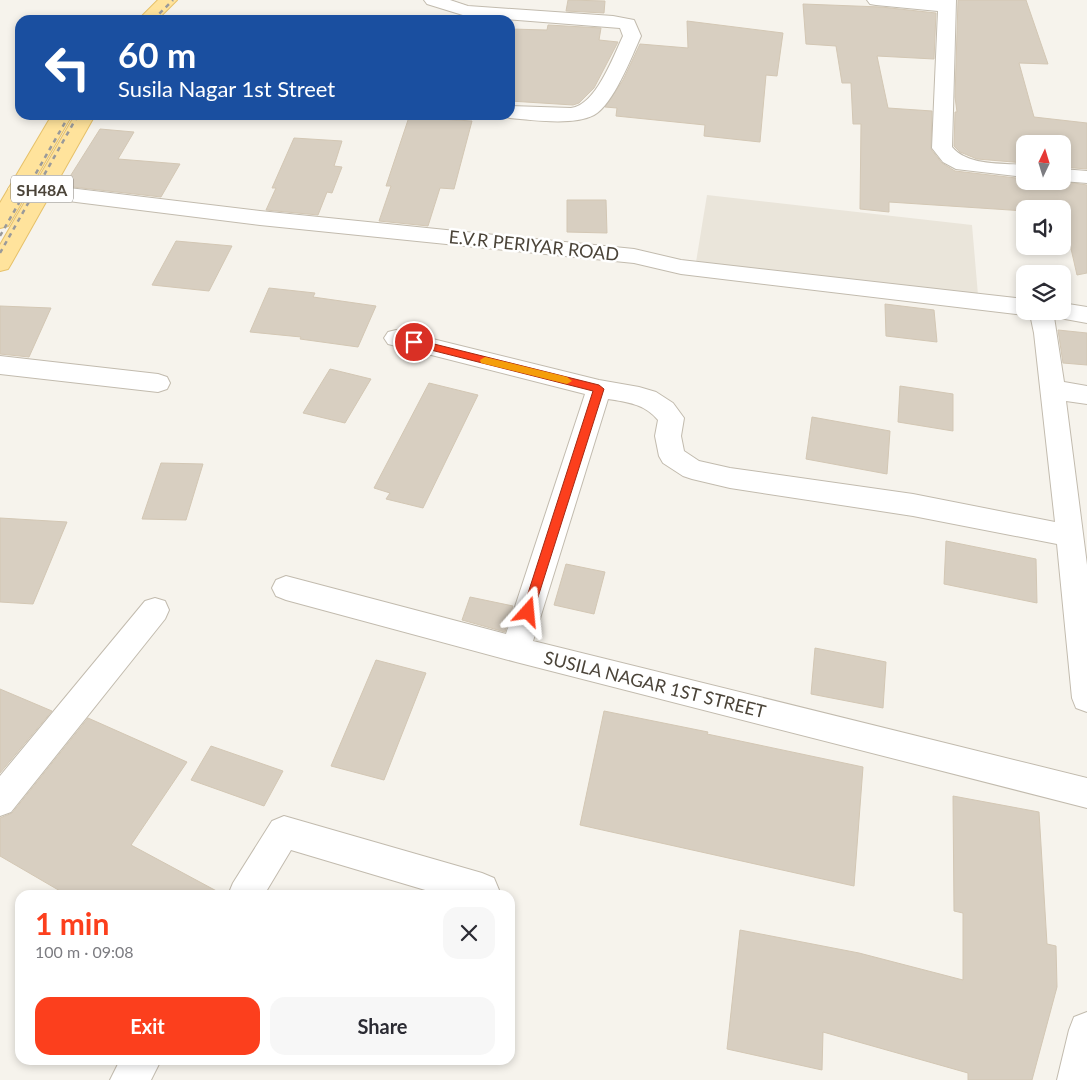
<!DOCTYPE html>
<html lang="en">
<head>
<meta charset="utf-8">
<style>
	body { margin:0; font-family:Lato,sans-serif; background:#f7f7f7; color:#2b2b33; height:100vh; display:flex; flex-direction:column; font-size:19px; white-space:nowrap }
	* { box-sizing:border-box; margin:0 }
	p { font-size:16px; color:#7c7c81 }
	.icon { flex:none; width:28px; height:28px; fill:none; stroke:currentColor; stroke-width:2; stroke-linecap:round; stroke-linejoin:round }
	.map { position:relative; flex:1; overflow:hidden }
	.side { position:absolute; left:15px; top:890px; width:500px; height:175px; display:flex; flex-direction:column; background:#fff; border-radius:15px; box-shadow:0 2px 8px #0003 }
	.side>* { flex:none }
	.guide { position:absolute; left:15px; top:15px; width:500px; height:105px; border-radius:15px; box-shadow:0 2px 8px #0003; background:#1a4fa0; color:#fff; overflow:hidden }
	.needle { width:32px; rotate:4deg }
	.controls { position:absolute; left:1016px; top:135px; display:grid; gap:10px }
	.controls a { display:grid; place-items:center; width:55px; height:55px; border-radius:10px; background:#fff; box-shadow:0 2px 8px #0003; font-size:25px }
	.pin { position:absolute; display:grid; place-items:center; width:42px; height:42px; color:#fff; margin:-21px; border:2px solid #fff; border-radius:50%; box-shadow:0 1px 5px #0007 }
	.me { position:absolute; width:55px; margin:-28px; rotate:18deg; stroke-linejoin:round; filter:drop-shadow(0 0 4px #0008) }
	.turn { display:flex; align-items:center; gap:18px; height:105px; padding:0 20px; font-size:22px }
	.turn .icon { width:65px; height:65px; stroke-width:2.5 }
	.turn b { display:block; font-size:35px; line-height:42px }
	.round { display:grid; place-items:center; flex:none; width:52px; height:52px; border-radius:15px; background:#f7f7f7 }
	.overview { display:flex; align-items:center; justify-content:space-between; height:85px; padding:0 20px }
	h1 { font-size:30px; font-weight:700; line-height:38px; color:#fc3f1d }
	.button { display:flex; gap:10px; margin-top:auto; padding:10px 20px }
	.button a { flex:1; height:58px; border-radius:15px; background:#fc3f1d; color:#fff; font-size:20px; font-weight:700; line-height:58px; text-align:center }
	.button a+a { background:#f7f7f7; color:#2b2b33 }
	.map>svg:first-child { display:block }
	.residential { fill:#eae5da }
	.building { fill:#d8cfc1; stroke:#d3c7b4 }
	.lines { fill:none; stroke-linecap:round; stroke-linejoin:round }
	.minor-casing { stroke:#c2bbae; stroke-width:2 }
	.major-casing { stroke:#e6c16a; stroke-width:2 }
	.minor { fill:#fff; fill-rule:evenodd }
	.major { fill:#ffe39c; fill-rule:evenodd }
	.rail { stroke:#9a9a9a; stroke-width:2.5; stroke-dasharray:4.5 4.5; stroke-linecap:butt }
	.route { fill:#fc3f1d; stroke:#a42913 }
	.slow { fill:#f59e0b }
	.labels { text-anchor:middle; dominant-baseline:central; stroke-width:5; stroke-linejoin:round; paint-order:stroke }
	.shield { fill:#fff; stroke:#817c74; stroke-width:1 }
	.shield-label { font-size:16px; font-weight:bold; fill:#4b4439 }
	.street-label { font-size:18px; fill:#4b4439; stroke:#fff }
</style>
</head>
<body>
<div class="map">
<svg width="1087" height="1080" viewBox="0 0 1087 1080">
	<rect width="100%" height="100%" fill="#f6f3ec"/>
	<path class="residential" d="M 707,195 L 972,225 L 978,295 L 696,262 Z"/>
	<path class="building" d="M 568,0 L 605,1 L 604,13 L 566,11 Z
		M 958,0 L 1026,0 L 1048,64 L 1019,63 L 1034,117 L 1087,123 L 1087,169 L 1062,167 L 1062,144 L 1025,144 L 1025,163 L 977,159 L 960,152 L 954,146 L 955,112 L 957,112 L 955,97 Z
		M 803,4 L 881,7 L 936,13 L 934,59 L 877,56 L 888,108 L 932,111 L 931,149 L 942,163 L 955,171 L 1025,179 L 1025,181 L 1060,181 L 1087,185 L 1087,273 L 1077,275 L 1062,209 L 1025,209 L 1025,211 L 889,202 L 889,212 L 860,209 L 861,124 L 853,124 L 851,83 L 842,83 L 836,46 L 806,44 Z
		M 687,21 L 783,33 L 777,76 L 766,75 L 760,142 L 704,136 L 705,125 L 616,116 L 617,108 L 605,107 L 623,80 L 640,44 L 688,48 Z
		M 548,25 L 601,28 L 599,40 L 618,42 L 594,88 L 579,103 L 573,105 L 510,101 L 510,29 L 547,30 Z
		M 409,117 L 472,121 L 454,189 L 440,188 L 428,226 L 379,221 L 391,186 L 386,186 Z
		M 100,129 L 134,132 L 118,159 L 180,164 L 161,197 L 64,186 Z
		M 294,138 L 342,141 L 334,166 L 342,167 L 332,193 L 327,192 L 318,215 L 266,210 L 276,188 L 272,188 Z
		M 567,200 L 606,200 L 607,233 L 567,232 Z
		M 176,241 L 232,246 L 209,291 L 152,285 Z
		M 269,288 L 315,293 L 313,297 L 376,306 L 358,347 L 300,339 L 301,337 L 250,332 Z
		M 885,304 L 934,310 L 937,342 L 886,336 Z
		M 0,306 L 51,308 L 29,357 L 0,354 Z
		M 1058,330 L 1087,333 L 1087,365 L 1063,363 Z
		M 330,369 L 371,379 L 345,423 L 303,413 Z
		M 429,383 L 478,395 L 423,508 L 386,499 L 390,493 L 374,488 Z
		M 900,386 L 953,394 L 953,431 L 898,422 Z
		M 812,417 L 890,431 L 887,474 L 806,459 Z
		M 161,463 L 203,464 L 186,520 L 142,519 Z
		M 0,518 L 67,522 L 33,604 L 0,602 Z
		M 946,541 L 1036,559 L 1037,603 L 944,584 Z
		M 566,564 L 605,572 L 594,614 L 554,605 Z
		M 470,597 L 513,606 L 505,632 L 462,620 Z
		M 815,648 L 886,662 L 883,708 L 811,694 Z
		M 376,660 L 426,673 L 384,780 L 331,766 Z
		M 0,689 L 52,711 L 0,773 Z
		M 604,711 L 708,732 L 707,734 L 863,767 L 854,886 L 580,825 Z
		M 88,718 L 187,762 L 131,845 L 224,895 L 67,895 L 0,856 L 0,818 L 12,813 Z
		M 211,746 L 283,771 L 264,806 L 191,780 Z
		M 953,796 L 1039,812 L 1047,944 L 1056,946 L 1057,987 L 1032,1080 L 968,1080 L 968,1073 L 823,1032 L 822,1070 L 727,1049 L 740,930 L 859,953 L 963,980 L 963,913 L 954,911 Z"/>
	<g class="lines">
		<defs>
			<path id="minor" d="M 424,0 L 450,0 L 468,6 L 613,16 L 634,20 L 641,36 C 632,56 613,105 594,115 C 573,126 533,120 510,118 L 502,115 L 510,115 L 510,106 L 571,108 C 596,105 613,57 623,36 L 620,28 L 466,16 L 427,4 Z
				M 867,0 L 956,0 L 952,147 C 968,166 1002,163 1025,165 L 1025,177 L 956,169 L 943,162 L 932,148 L 938,11 L 876,5 L 870,4 Z
				M 1062,169 L 1087,171 L 1087,183 L 1062,181 Z
				M 19,182 L 260,211 L 634,249 L 681,260 L 1025,299 L 1025,311 L 1062,311 L 1062,303 L 1087,307 L 1087,323 L 1054,317 L 1064,382 L 1087,386 L 1087,404 L 1066,401 L 1087,565 L 1087,712 L 1076,708 L 1072,698 L 1057,544 L 913,516 L 730,488 L 692,479 L 683,476 L 663,463 L 659,456 L 655,436 L 658,420 C 645,404 627,402 608,399 L 533,641 L 1087,778 L 1087,808 L 516,662 L 286,600 L 276,596 L 272,588 L 276,580 L 286,576 L 506,634 L 585,394 L 388,344 L 384,338 L 388,332 L 396,330 L 599,380 L 639,387 L 656,392 L 673,403 L 684,418 L 681,436 L 684,451 L 699,461 L 730,468 L 913,494 L 1055,522 L 1034,333 L 1030,314 L 1025,315 L 681,274 L 634,263 L 260,225 L 12,194 L 8,189 L 12,184 Z
				M 0,356 L 158,374 L 167,377 L 170,383 L 167,389 L 158,392 L 0,374 Z
				M 155,598 L 165,601 L 169,610 L 165,619 L 11,812 L 0,816 L 0,776 L 145,601 Z
				M 284,816 L 482,873 L 494,878 L 499,890 L 497,895 L 442,895 L 291,850 L 264,895 L 228,895 L 233,883 L 272,821 Z
				M 1087,1012 L 1087,1080 L 1057,1080 L 1069,1030 L 1074,1017 Z
				M 120,1060 L 161,1060 L 151,1080 L 110,1080 Z"/>
			<path id="major" d="M 158,0 L 177,0 L 157,20 L 138,20 Z
				M 52,115 L 72,115 L 11,221 L 8,226 L 0,228 L 0,203 Z
				M 75,115 L 95,115 L 11,264 L 8,269 L 0,271 L 0,245 Z"/>
		</defs>
		<use href="#minor" class="minor-casing"/>
		<use href="#major" class="major-casing"/>
		<use href="#minor" class="minor"/>
		<use href="#major" class="major"/>
		<path class="rail" d="M 153,20 L 173,0
			M 0,236 L 67,119
			M 0,253 L 78,115"/>
	</g>
	<path class="route" d="M 414,339 L 599,385 L 604,389 L 532,616 L 524,616 L 522,612 L 593,391 L 411,345 L 409,342 Z"/>
	<path class="slow" d="M 485,357 L 567,377 L 572,381 L 567,384 L 481,363 L 480,360 Z"/>
	<g class="labels">
		<rect class="shield" x="11" y="175.5" width="62" height="27" rx="4"/>
		<g class="shield-label">
			<text x="42" y="189">SH48A</text>
		</g>
		<g class="street-label">
			<text transform="translate(534 245) rotate(6)">E.V.R PERIYAR ROAD</text>
			<text transform="translate(655 684) rotate(14)">SUSILA NAGAR 1ST STREET</text>
		</g>
	</g>
</svg>
<div class="controls">
<a><svg class="needle" viewBox="-14 -14 28 28"><path d="M0-13l5 13h-10z" fill="#e53935"/><path d="M0 13l5-13h-10z" fill="#7c7c81"/></svg></a>
<a><svg class="icon" aria-label="sound" viewBox="0 0 24 24"><path d="M4 9h4l5-4v14l-5-4H4zM17 9q2 3 0 6"/></svg></a>
<a><svg class="icon" aria-label="layers" viewBox="0 0 24 24"><path d="M12 4l9 5-9 5-9-5zM3 14l9 5 9-5"/></svg></a>
</div>
<div class="pin" style="left:414px;top:342px;background:#d93025"><svg class="icon" aria-label="arrive" viewBox="0 0 24 24"><path d="M6 21V4h12l-3 4 3 4H6"/></svg></div>
<svg class="me" style="left:528px;top:612px" viewBox="-20 -20 40 40"><path d="M0-17L14 15 0 8-14 15z" fill="#fc3f1d" stroke="#fff" stroke-width="4"/></svg>
<div class="guide">
<div class="turn"><svg class="icon" aria-label="left" viewBox="0 0 24 24"><path d="M17 20v-9H6M10 6l-5 5 5 5"/></svg><div><b>60 m</b>Susila Nagar 1st Street</div></div>
</div>
<section class="side">
<div class="overview"><div><h1>1 min</h1><p>100 m · 09:08</p></div><a class="round"><svg class="icon" aria-label="close" viewBox="0 0 24 24"><path d="M6 6l12 12M18 6L6 18"/></svg></a></div>
<div class="button"><a>Exit</a><a>Share</a></div>
</section>
</div>
</body>
</html>
